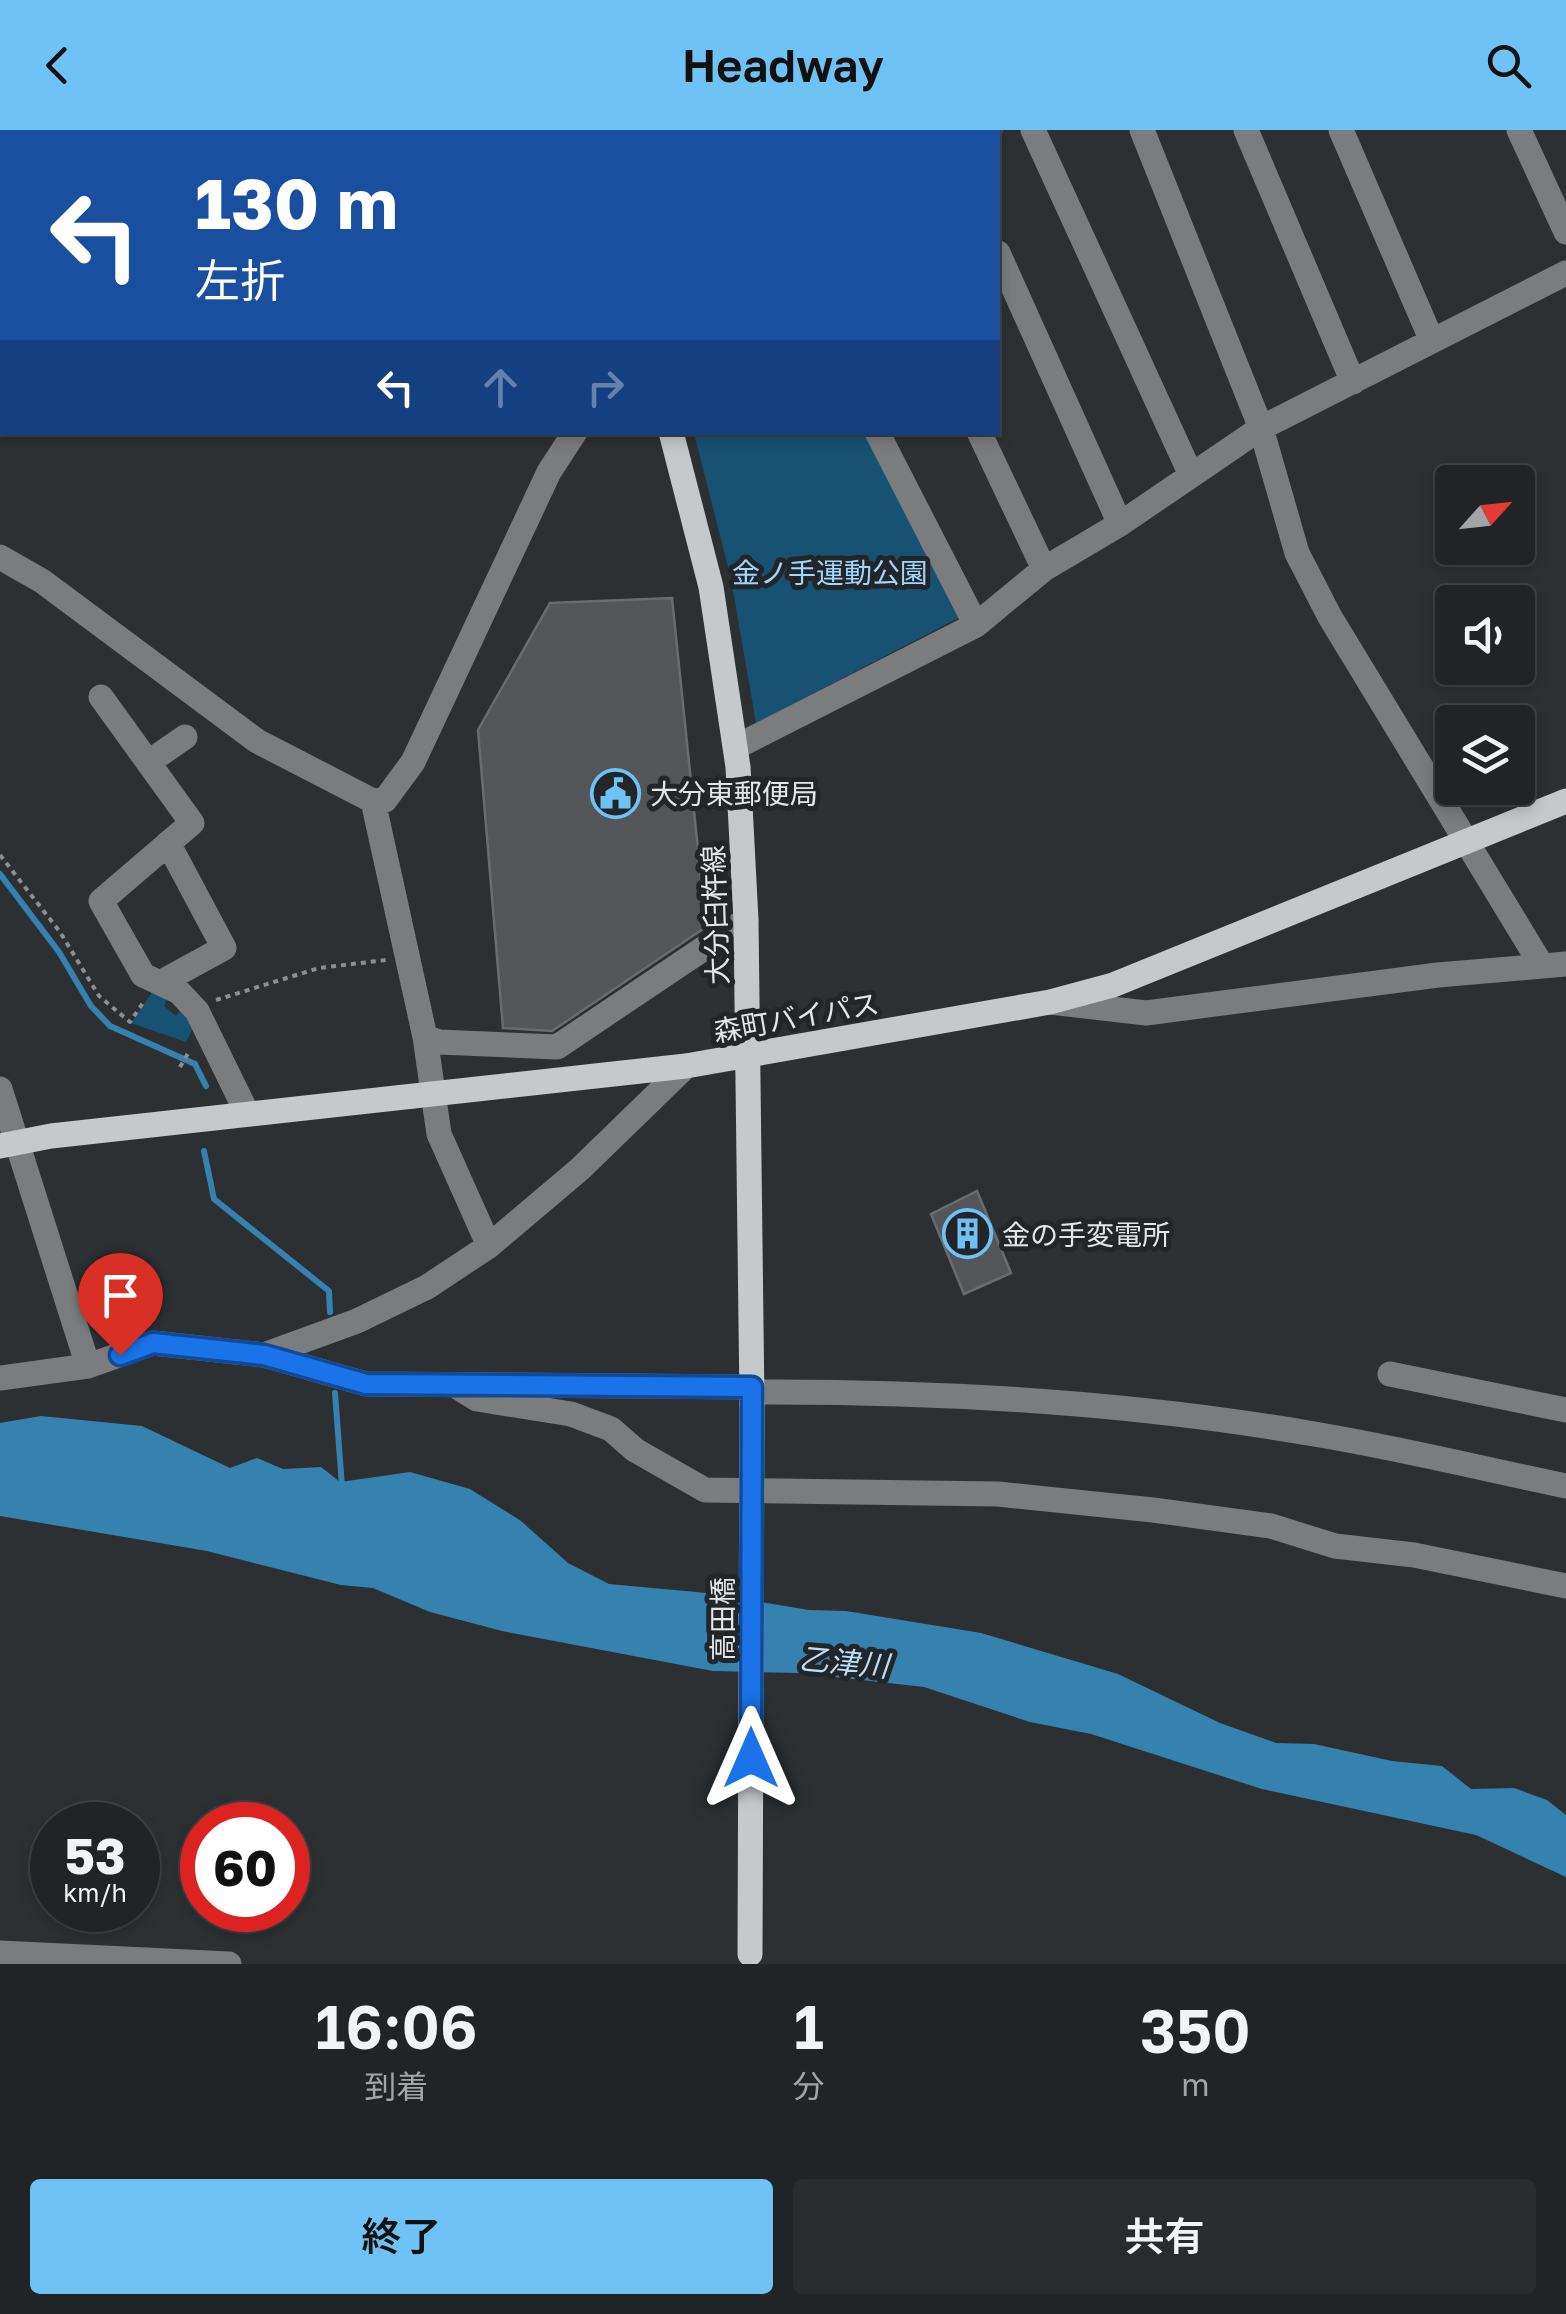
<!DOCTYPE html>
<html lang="ja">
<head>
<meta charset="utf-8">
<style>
	body { margin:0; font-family:"Golos Text","Noto Sans JP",sans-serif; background:#292c2e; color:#f1f3f6; height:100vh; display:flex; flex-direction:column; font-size:38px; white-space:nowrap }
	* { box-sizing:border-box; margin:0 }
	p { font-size:32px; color:#a2a4a7 }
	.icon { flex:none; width:55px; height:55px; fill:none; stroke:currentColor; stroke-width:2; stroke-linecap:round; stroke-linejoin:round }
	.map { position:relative; height:1834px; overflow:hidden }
	.details { display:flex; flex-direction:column; background:#212426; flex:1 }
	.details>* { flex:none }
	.banner { position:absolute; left:0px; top:0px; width:1000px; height:305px; box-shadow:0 5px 15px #0003,0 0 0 2px #3e4143; background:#1a4fa0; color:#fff; overflow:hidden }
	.needle { width:65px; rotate:63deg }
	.tools { position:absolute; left:1435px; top:335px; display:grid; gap:20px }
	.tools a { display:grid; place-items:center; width:100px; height:100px; border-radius:10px; background:#212426; box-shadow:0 5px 15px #0003,0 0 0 2px #3e4143; font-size:50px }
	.speed { position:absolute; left:30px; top:1672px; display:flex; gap:20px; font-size:50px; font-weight:700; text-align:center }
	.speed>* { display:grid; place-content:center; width:130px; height:130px; border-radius:50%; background:#212426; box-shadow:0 5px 15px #0003,0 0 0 2px #3e4143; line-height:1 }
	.speed small { font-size:25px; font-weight:400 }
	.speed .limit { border:15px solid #d22; background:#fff; color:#111 }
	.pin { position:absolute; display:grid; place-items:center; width:85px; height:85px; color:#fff; margin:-102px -42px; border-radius:50% 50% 50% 0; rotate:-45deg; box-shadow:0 0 10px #0007 }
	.pin .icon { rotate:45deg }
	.me { position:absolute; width:110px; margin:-55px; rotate:0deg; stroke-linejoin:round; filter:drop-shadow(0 0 8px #0008) }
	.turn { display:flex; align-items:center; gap:35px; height:210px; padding:0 30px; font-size:45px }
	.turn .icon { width:130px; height:130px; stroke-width:2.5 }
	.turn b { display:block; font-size:70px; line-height:85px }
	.lanes { display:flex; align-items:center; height:95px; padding:0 30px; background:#0003; justify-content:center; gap:50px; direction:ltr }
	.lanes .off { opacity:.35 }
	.eta { display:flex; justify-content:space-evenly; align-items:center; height:170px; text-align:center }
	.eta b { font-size:60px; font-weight:600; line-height:70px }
	.primary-button { display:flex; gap:20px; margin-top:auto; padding:20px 30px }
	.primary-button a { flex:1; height:115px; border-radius:10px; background:#6fc2f4; color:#111; font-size:40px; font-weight:600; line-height:115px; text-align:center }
	.primary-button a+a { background:#292c2e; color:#f1f3f6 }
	header { display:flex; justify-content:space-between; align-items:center; height:130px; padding:0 30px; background:#6fc2f4; color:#111; font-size:45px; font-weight:600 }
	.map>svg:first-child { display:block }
	.green { fill:#175272 }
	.water { fill:#3582ae }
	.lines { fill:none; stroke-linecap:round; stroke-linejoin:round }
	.stream { stroke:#3582ae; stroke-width:6 }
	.building { fill:#525658; stroke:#686c6e; stroke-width:2.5 }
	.path { stroke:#8c8f91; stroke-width:4; stroke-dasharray:5 5; stroke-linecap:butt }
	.minor { stroke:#7a7c7d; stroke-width:25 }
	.major { stroke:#c5c9cb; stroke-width:25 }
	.major-bridge { stroke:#c5c9cb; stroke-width:25 }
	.route-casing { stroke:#114b97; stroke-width:25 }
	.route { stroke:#1a73e8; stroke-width:18 }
	.labels { text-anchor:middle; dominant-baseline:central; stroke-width:10; stroke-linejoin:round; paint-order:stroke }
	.park-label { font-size:28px; fill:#9dd7fc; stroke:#232628 }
	.poi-label { font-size:28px; fill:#e3e5e7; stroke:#232628; text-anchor:start }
	.street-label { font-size:28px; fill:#e3e5e7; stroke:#232628 }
	.water-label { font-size:30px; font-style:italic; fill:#badff8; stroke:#232628 }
</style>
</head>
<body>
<header><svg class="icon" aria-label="back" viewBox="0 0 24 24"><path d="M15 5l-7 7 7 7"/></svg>Headway<svg class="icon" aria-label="search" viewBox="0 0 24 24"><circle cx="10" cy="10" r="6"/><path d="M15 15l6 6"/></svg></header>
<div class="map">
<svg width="1566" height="1834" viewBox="0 0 1566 1834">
	<rect width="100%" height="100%" fill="#2c3032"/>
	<path class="green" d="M 694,303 L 871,303 L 964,485 L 756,593 L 731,449 Z
		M 153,861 L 167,869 L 164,876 L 176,886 L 182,878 L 194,896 L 186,912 L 131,893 Z"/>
	<path class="water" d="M 41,1286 L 142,1296 L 230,1338 L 257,1328 L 283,1339 L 321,1337 L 340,1352 L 410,1342 L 470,1359 L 521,1391 L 568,1433 L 609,1454 L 707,1463 L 809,1480 L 846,1481 L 981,1503 L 1118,1544 L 1220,1593 L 1276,1613 L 1314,1614 L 1392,1631 L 1442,1636 L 1471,1659 L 1514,1658 L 1547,1670 L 1566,1685 L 1566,1747 L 1476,1705 L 1262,1659 L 1091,1604 L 1030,1592 L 924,1557 L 799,1543 L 713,1541 L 502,1501 L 430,1482 L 373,1458 L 341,1455 L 207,1421 L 0,1386 L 0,1293 Z"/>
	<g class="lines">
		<path class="stream" d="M 0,744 L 59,822 L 91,876 L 110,896 L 195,934 L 206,956
			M 204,1021 L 214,1069 L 329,1161 L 330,1182
			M 335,1263 L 342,1356"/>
	</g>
	<path class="building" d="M 672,468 L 706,797 L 552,901 L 503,898 L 478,600 L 550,473 Z
		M 977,1061 L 1011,1143 L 964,1164 L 931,1084 Z"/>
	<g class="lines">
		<path class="path" d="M 0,725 L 60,802 L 99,866 L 130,892 L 145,870
			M 216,870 L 319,838 L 386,830
			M 180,937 L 190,920"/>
		<path class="minor" d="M 350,0 L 352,2
			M 485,0 L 487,2
			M 1033,0 L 1191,345
			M 1142,0 L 1261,298 L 1297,423 L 1330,487 L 1542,836
			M 1246,0 L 1353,252
			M 1341,0 L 1432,211
			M 1519,0 L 1566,102
			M 838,2 L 840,0
			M 985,2 L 990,0
			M 998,123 L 1120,394
			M 877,302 L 976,495
			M 979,302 L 1044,439
			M 0,427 L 42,451 L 257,611 L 373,671 L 385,670 L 413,632 L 549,342 L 575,302
			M 101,567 L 192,693 L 101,771 L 143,845 L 179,862 L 197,881 L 247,983
			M 736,617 L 976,495 L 1044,439 L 1120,394 L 1261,298 L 1566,143
			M 149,632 L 185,607
			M 373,671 L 425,907 L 439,1004 L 489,1116
			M 160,853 L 224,818 L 168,713
			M 1050,872 L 1146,883 L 1438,845 L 1566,834
			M 425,907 L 439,912 L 557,917 L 746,790
			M 0,959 L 88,1236
			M 264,1225 L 366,1254 L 752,1257
			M 1390,1244 L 1566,1280
			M 0,1248 L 88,1236 L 153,1213 L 264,1225 L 357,1191 L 427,1157 L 489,1116 L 580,1039 L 686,936
			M 456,1256 L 477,1269 L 571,1284 L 611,1299 L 635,1320 L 705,1360 L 998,1364 L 1153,1380 L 1271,1396 L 1335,1416 L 1414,1425 L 1566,1456
			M 752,1262 C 943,1261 1132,1272 1320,1305 C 1403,1319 1484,1339 1566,1356
			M 0,1823 L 229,1834"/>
		<path class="major" d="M 591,0 L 591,2
			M 671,302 L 711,457 L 738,637 L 746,790 L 752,1274
			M 0,1016 L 51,1006 L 686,936 L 1050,872 L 1113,855 L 1566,671"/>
		<path class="major-bridge" d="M 750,1824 L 752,1274"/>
	</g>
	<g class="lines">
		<defs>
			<path id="route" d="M 120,1225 L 153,1213 L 264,1225 L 366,1254 L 752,1257 L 751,1628"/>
		</defs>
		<use href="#route" class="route-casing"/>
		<use href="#route" class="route"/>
	</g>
	<defs>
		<symbol id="civic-ring" viewBox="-11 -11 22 22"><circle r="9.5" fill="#232628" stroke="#6fc2f4" stroke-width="1.5"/><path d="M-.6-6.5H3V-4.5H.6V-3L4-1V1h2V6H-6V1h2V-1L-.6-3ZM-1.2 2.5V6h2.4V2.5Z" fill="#6fc2f4"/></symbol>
		<symbol id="building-ring" viewBox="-11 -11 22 22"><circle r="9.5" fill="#232628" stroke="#6fc2f4" stroke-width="1.5"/><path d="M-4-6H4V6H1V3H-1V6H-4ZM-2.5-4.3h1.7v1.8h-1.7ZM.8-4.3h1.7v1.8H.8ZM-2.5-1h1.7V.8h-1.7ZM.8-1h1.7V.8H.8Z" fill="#6fc2f4"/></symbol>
	</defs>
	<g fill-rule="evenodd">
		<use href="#civic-ring" x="588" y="636" width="55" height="55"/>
		<use href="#building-ring" x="940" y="1076" width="55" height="55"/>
	</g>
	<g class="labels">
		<g class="park-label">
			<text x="830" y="442">金ノ手運動公園</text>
		</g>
		<g class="poi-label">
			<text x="650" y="663">大分東郵便局</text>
			<text x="1002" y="1104">金の手変電所</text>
		</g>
		<g class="street-label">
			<text transform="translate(715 785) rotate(-92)">大分臼杵線</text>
			<text transform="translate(796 887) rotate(-10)">森町バイパス</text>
			<text transform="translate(722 1489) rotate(-90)">高田橋</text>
		</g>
		<g class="water-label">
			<text transform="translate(844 1532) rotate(5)">乙津川</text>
		</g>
	</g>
</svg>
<div class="tools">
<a><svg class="needle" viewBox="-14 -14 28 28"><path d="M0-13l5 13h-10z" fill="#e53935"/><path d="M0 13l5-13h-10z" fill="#a2a4a7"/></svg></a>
<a><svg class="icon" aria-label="sound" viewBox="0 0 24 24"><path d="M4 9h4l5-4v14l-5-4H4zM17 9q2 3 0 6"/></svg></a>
<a><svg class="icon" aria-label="layers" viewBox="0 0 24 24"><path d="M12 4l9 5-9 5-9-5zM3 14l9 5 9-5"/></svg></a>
</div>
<div class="speed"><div>53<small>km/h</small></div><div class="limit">60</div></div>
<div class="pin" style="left:120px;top:1225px;background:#d93025"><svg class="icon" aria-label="arrive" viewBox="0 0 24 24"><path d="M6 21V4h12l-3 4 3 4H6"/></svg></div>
<svg class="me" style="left:751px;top:1628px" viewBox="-20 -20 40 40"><path d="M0-17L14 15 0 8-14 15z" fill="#1a73e8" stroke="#fff" stroke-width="4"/></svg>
<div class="banner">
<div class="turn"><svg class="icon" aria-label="left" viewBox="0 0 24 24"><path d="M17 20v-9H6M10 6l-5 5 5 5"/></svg><div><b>130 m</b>左折</div></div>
<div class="lanes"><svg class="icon" aria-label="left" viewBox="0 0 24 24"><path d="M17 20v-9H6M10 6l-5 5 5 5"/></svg><svg class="icon off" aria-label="ahead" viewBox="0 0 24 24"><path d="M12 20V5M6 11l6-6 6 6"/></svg><svg class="icon off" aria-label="right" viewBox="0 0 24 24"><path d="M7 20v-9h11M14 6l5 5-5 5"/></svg></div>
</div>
</div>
<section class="details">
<div class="eta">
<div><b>16:06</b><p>到着</p></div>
<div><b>1</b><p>分</p></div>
<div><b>350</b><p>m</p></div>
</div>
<div class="primary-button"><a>終了</a><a>共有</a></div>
</section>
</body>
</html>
